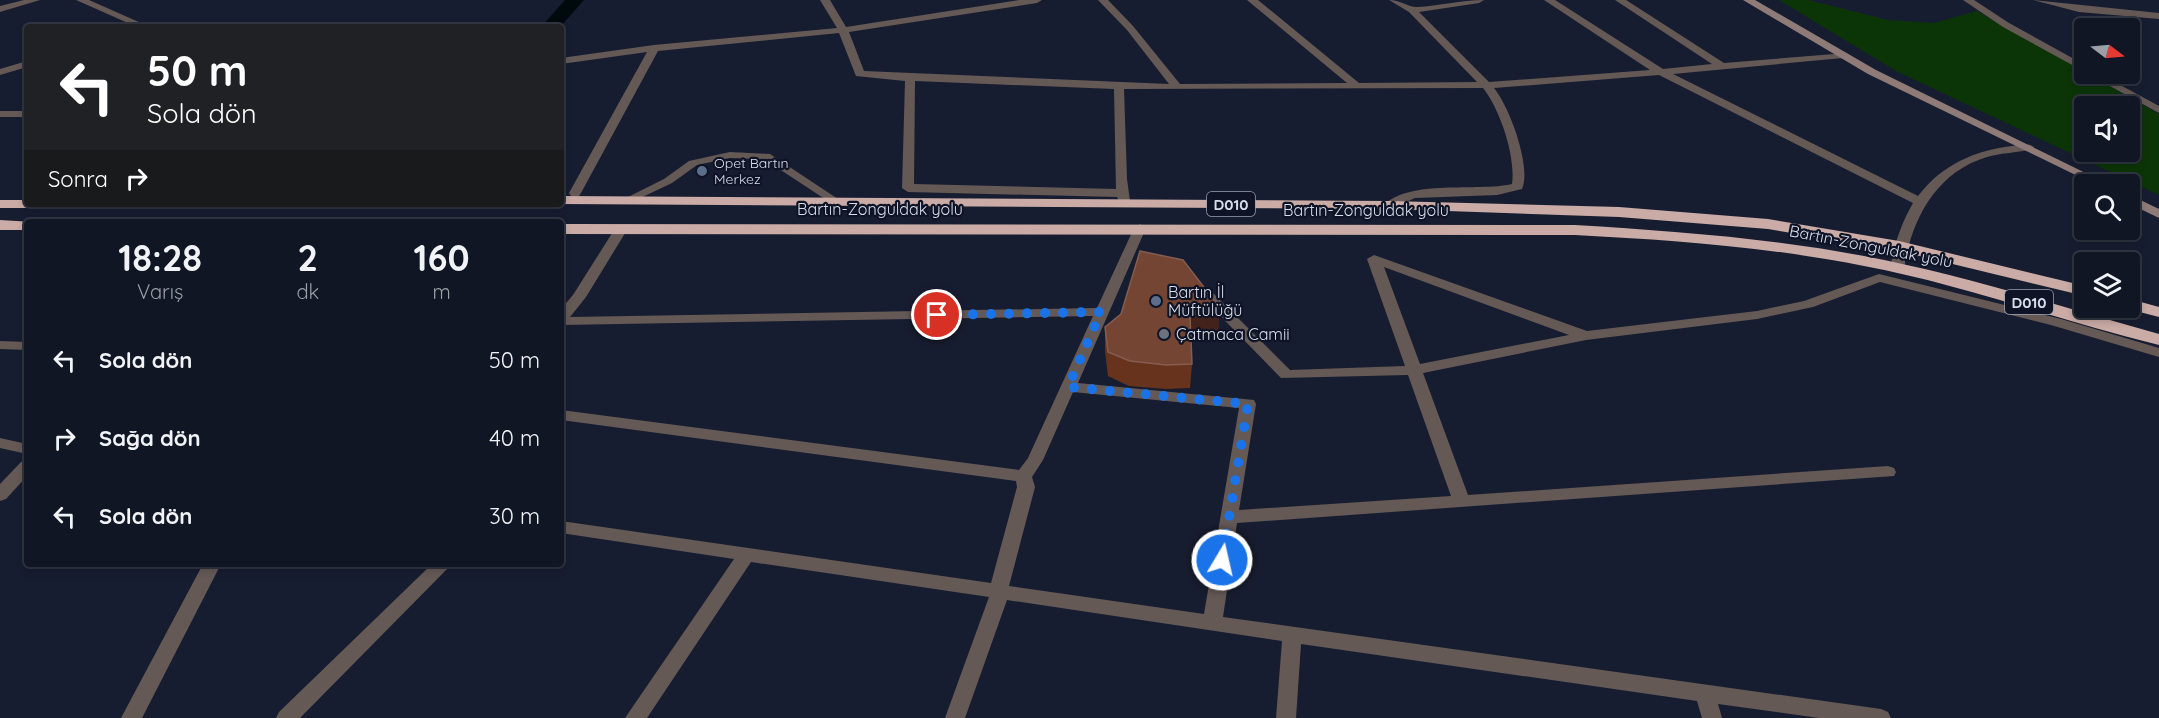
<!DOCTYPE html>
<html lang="tr">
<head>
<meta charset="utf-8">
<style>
	body { margin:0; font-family:Quicksand,sans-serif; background:#1e2331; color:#f1f3f6; height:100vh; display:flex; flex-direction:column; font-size:22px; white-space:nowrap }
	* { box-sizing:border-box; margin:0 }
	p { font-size:20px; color:#9c9fa6 }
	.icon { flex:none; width:33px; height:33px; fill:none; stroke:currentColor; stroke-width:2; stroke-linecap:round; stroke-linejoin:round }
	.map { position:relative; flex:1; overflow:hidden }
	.side { position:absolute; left:24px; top:219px; width:540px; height:348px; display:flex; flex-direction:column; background:#111624; border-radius:6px; box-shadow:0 3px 9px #0003,0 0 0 2px #303541 }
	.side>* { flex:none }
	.hud { position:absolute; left:24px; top:24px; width:540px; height:183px; border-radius:6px; box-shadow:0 3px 9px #0003,0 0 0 2px #303541; background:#202124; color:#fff; overflow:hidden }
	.needle { width:39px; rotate:106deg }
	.tools { position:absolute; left:2074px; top:18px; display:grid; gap:12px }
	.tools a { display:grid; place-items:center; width:66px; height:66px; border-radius:6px; background:#111624; box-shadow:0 3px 9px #0003,0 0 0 2px #303541; font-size:30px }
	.pin { position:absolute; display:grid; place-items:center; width:51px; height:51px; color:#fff; margin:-26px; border:3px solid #fff; border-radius:50%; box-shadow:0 2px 6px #0007 }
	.me { position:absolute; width:66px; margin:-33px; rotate:9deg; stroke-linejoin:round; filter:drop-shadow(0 0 4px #0008) }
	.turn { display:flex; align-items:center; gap:21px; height:126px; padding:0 24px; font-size:27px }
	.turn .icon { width:78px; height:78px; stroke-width:2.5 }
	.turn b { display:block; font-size:42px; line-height:51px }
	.then { display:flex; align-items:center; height:57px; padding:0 24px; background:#0003; gap:12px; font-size:22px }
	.eta { display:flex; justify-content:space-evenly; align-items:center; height:102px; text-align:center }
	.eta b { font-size:36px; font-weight:800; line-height:42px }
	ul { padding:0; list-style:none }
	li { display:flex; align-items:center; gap:18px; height:78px; padding:0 24px }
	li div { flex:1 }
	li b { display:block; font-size:22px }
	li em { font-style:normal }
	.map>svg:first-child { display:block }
	.green { fill:#0c3507; fill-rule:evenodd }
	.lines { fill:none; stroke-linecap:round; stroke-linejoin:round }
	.canal { fill:#00090b; fill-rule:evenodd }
	.lane { fill:#655956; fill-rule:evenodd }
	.street { fill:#655956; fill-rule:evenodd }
	.secondary { fill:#8e7a76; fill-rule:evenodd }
	.highway { fill:#caaba5; fill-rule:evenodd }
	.wall { fill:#68331d }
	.shaded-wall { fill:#43221c }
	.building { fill:#754534; stroke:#845d50; stroke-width:1.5 }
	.route { stroke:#1a73e8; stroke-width:10; stroke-dasharray:0 18 }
	.service-dot { fill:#5c6f8a; stroke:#0e1426; stroke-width:2 }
	.worship-dot { fill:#6b7280; stroke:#0e1426; stroke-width:2 }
	.labels { text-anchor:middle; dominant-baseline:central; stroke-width:4.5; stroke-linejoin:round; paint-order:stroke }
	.far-poi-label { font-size:14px; fill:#d9ddeb; stroke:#0e1426; text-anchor:start }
	.shield { fill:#0e1426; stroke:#9ca1b0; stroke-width:1.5 }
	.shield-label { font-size:15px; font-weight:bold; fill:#d9ddeb }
	.street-label { font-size:16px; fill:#d9ddeb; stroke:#0e1426 }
	.poi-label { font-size:16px; fill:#d9ddeb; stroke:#0e1426; text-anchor:start }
</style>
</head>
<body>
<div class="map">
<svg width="2159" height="718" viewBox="0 0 2159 718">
	<rect width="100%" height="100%" fill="#171d30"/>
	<path class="green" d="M 1779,0 L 1808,0 L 1888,20 L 1934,23 L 1977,11 L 2159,114 L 2159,195 L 1896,71 ZM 2085,106 L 2130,106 L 2130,152 L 2085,152 Z"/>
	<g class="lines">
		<path class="canal" d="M 565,0 L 584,0 L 560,27 L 541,27 Z"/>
		<path class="lane" d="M 730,152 L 770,154 L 844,203 L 842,205 L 834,205 L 764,159 L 730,158 L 697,165 L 672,183 L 634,201 L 630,202 L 624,199 L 664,179 L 689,161 Z"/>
		<path class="street" d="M 24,0 L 40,0 L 0,12 L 0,6 Z
			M 76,0 L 89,0 L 150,27 L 137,27 Z
			M 820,0 L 830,0 L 846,27 L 1019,0 L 1042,0 L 1037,3 L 849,32 L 864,71 L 1169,84 L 1127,30 L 1098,0 L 1108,0 L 1133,26 L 1180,84 L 1347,83 L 1247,0 L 1258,0 L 1359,83 L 1477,82 L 1409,12 L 1389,0 C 1400,0 1408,7 1417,7 C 1439,6 1461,0 1484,0 L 1479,3 L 1419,12 L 1489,82 L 1650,70 L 1544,0 L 1555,0 L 1663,69 L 1712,64 L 1615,0 L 1626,0 L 1724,63 L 1847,53 L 1848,55 L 1843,58 L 1673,74 L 1918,196 C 1942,165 1973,151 2012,146 C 2020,145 2028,142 2034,147 L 2028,150 C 2014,153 2000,153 1987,157 C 1936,172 1911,220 1904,269 L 1897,273 L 1890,269 C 1894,245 1901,224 1913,203 L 1659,75 L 1494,88 C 1509,106 1532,167 1522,189 L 1497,195 L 1415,198 L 1390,209 L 1384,205 C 1410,179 1477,192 1512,184 C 1516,157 1500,109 1483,88 L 1124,89 L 1127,179 L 1130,201 L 1128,204 L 1120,204 L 1117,197 L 908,192 L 902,188 L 905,81 L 856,76 L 839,33 L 658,51 L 581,193 L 579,196 L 571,196 L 569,193 L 647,52 L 561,64 L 561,58 L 654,45 L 837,28 ZM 915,81 L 1114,89 L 1116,189 L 914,184 Z
			M 1963,0 L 1974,0 L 2009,23 L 2085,65 L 2085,72 L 2003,27 Z
			M 2033,0 L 2159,13 L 2159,19 L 2079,12 Z
			M 27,61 L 27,67 L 0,75 L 0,69 Z
			M 2088,74 L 2100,74 L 2159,106 L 2159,113 Z
			M 0,111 L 27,111 L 27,117 L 0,117 Z
			M 1140,224 L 1146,228 L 1078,383 L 1254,400 L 1256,404 L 1239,510 L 1451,496 L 1408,375 L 1281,378 L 1198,293 L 1200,290 L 1210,290 L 1290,370 L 1405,366 L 1367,259 L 1374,255 L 1587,331 L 1757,311 L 1804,301 L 1879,274 L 2061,319 L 2159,348 L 2159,357 L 2051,325 L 1880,282 L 1813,307 L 1757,319 L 1586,340 L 1423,373 L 1468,495 L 1888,466 L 1894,468 L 1896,472 L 1894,476 L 1237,523 L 1223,617 L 1881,709 L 1888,712 L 1891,718 L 1819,718 L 1718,704 L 1722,718 L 1702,718 L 1697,701 L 1301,644 L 1296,718 L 1276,718 L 1282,641 L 1007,600 L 965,718 L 945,718 L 989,597 L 751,562 L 647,718 L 625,718 L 734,559 L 561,533 L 561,521 L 991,583 L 1017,487 L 1016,481 L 561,420 L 561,410 L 1019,470 L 1028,458 L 1093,316 L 561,325 L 561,309 L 573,295 L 616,227 L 626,227 L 627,230 L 586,297 L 570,317 L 1097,308 L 1134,228 ZM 1384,267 L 1569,335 L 1420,364 ZM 1073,392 L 1239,408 L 1204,614 L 1009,586 L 1035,487 L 1032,477 L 1043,460 Z
			M 0,341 L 27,342 L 27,350 L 0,349 Z
			M 0,438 L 27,444 L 27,454 L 0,448 Z
			M 27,460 L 27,476 L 6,499 L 0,501 L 0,484 L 21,462 Z
			M 203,564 L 221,564 L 142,718 L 121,718 Z
			M 432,564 L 452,564 L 300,718 L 276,718 L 279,712 Z"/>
		<path class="secondary" d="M 1743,0 L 1755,0 L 1876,70 L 2108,184 L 2094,184 L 1868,74 Z
			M 2130,195 L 2159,209 L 2159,218 L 2130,204 Z"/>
		<path class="highway" d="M 561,196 L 1390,201 L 1619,207 L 1768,219 L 1899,241 L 2085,286 L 2085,296 L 1899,251 L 1768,229 L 1619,217 L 1390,209 L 561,204 L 559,204 Z
			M 0,200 L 27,200 L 27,204 L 185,204 L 178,208 L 0,208 Z
			M 0,220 L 33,222 L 27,222 L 27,230 L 0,230 Z
			M 561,224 L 1575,225 C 1672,231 1769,238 1864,256 C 1964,275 2062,307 2159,334 L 2159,345 C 2060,321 1965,285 1864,266 C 1769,247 1672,240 1575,235 L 561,234 Z
			M 2130,299 L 2159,307 L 2159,317 L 2124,308 L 2130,308 Z"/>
	</g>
	<path class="wall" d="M 1220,308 L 1218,331 L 1191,339 L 1192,364 L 1190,388 L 1166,389 L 1129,386 L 1108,376 L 1105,351 L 1105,327 Z"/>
	<path class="shaded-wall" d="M 1220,308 L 1218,331 L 1188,340 L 1190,316 Z"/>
	<path class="building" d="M 1140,251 L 1183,260 L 1220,308 L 1190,316 L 1192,364 L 1167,365 L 1130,361 L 1108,352 L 1105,327 L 1121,314 Z"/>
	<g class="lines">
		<path class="route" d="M 937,315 L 1101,312 L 1068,387 L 1248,404 L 1222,560"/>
	</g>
	<g class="service-dot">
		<circle cx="702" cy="171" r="6"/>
		<circle cx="1156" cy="301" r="6"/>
	</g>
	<circle class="worship-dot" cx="1164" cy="334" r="6"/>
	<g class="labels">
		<g class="far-poi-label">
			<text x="714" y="163">Opet Bartın<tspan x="714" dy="16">Merkez</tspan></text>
		</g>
		<g class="shield">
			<rect x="1207" y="192" width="48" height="24" rx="4.5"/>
			<rect x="2005" y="290" width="48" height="24" rx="4.5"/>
		</g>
		<g class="shield-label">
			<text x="1231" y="204">D010</text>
			<text x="2029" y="302">D010</text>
		</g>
		<g class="street-label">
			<text x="880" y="209">Bartın-Zonguldak yolu</text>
			<text x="1366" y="210">Bartın-Zonguldak yolu</text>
			<text transform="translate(1871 246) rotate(11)">Bartın-Zonguldak yolu</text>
		</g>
		<g class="poi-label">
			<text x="1168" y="292">Bartın İl<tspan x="1168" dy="18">Müftülüğü</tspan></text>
			<text x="1176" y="334">Çatmaca Camii</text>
		</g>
	</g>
</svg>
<div class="tools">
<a><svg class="needle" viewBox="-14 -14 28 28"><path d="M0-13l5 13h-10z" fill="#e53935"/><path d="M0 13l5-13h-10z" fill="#9c9fa6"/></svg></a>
<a><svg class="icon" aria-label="sound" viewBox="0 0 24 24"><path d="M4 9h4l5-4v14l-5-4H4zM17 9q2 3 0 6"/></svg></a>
<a><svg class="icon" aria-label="search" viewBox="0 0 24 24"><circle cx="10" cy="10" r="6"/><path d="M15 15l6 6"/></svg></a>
<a><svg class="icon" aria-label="layers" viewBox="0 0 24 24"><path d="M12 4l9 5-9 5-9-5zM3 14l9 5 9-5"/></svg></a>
</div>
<div class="pin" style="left:937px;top:315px;background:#d93025"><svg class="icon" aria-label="arrive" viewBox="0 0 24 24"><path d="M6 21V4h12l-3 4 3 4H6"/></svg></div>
<svg class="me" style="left:1222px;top:560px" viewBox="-20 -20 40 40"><circle r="17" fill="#1a73e8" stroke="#fff" stroke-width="3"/><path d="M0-11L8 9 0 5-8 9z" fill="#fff"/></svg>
<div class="hud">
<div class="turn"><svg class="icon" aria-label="left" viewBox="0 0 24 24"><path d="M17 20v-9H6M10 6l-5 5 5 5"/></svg><div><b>50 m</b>Sola dön</div></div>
<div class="then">Sonra<svg class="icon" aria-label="right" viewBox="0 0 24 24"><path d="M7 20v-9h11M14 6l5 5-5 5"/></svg></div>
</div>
<section class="side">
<div class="eta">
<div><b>18:28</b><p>Varış</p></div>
<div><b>2</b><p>dk</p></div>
<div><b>160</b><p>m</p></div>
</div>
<ul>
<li><svg class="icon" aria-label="left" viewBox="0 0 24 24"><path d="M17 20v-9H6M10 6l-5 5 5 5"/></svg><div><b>Sola dön</b></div><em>50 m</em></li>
<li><svg class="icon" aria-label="right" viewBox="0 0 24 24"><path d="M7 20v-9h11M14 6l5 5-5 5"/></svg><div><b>Sağa dön</b></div><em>40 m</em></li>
<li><svg class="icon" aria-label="left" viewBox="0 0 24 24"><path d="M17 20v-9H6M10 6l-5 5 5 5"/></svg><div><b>Sola dön</b></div><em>30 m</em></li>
</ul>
</section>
</div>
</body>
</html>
